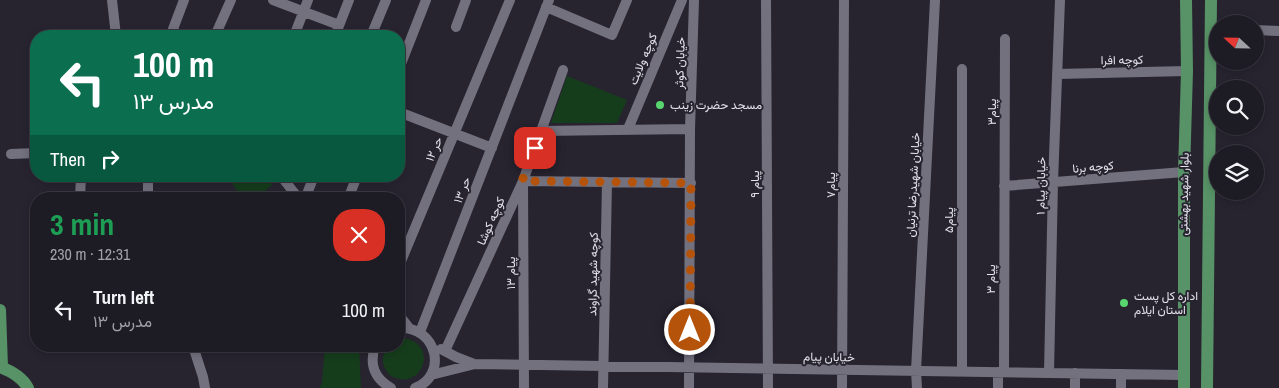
<!DOCTYPE html>
<html lang="en">
<head>
<meta charset="utf-8">
<style>
	body { margin:0; font-family:"Archivo Narrow",Vazirmatn,sans-serif; background:#25242c; color:#f1f3f6; height:100vh; display:flex; flex-direction:column; font-size:19px; white-space:nowrap }
	* { box-sizing:border-box; margin:0 }
	p { font-size:16px; color:#a0a1a6 }
	.icon { flex:none; width:28px; height:28px; fill:none; stroke:currentColor; stroke-width:2; stroke-linecap:round; stroke-linejoin:round }
	.map { position:relative; flex:1; overflow:hidden }
	.panel { position:absolute; left:30px; top:192px; width:375px; height:160px; display:flex; flex-direction:column; background:#1d1b24; border-radius:20px; box-shadow:0 2px 8px #0003,0 0 0 1px #3b3941 }
	.panel>* { flex:none }
	.banner { position:absolute; left:30px; top:30px; width:375px; height:152px; border-radius:20px; box-shadow:0 2px 8px #0003,0 0 0 1px #3b3941; background:#0b6e4f; color:#fff; overflow:hidden }
	.needle { width:32px; rotate:292deg }
	.controls { position:absolute; left:1209px; top:15px; display:grid; gap:10px }
	.controls a { display:grid; place-items:center; width:55px; height:55px; border-radius:50%; background:#1d1b24; box-shadow:0 2px 8px #0003,0 0 0 1px #3b3941; font-size:25px }
	.pin { position:absolute; display:grid; place-items:center; width:42px; height:42px; color:#fff; margin:-21px; border-radius:10px; box-shadow:0 2px 8px #0006 }
	.me { position:absolute; width:55px; margin:-28px; rotate:0deg; stroke-linejoin:round; filter:drop-shadow(0 0 4px #0008) }
	.turn { display:flex; align-items:center; gap:18px; height:105px; padding:0 20px; font-size:22px }
	.turn .icon { width:65px; height:65px; stroke-width:2.5 }
	.turn b { display:block; font-size:35px; line-height:42px }
	.then { display:flex; align-items:center; height:48px; padding:0 20px; background:#0003; gap:10px; font-size:19px }
	.round { display:grid; place-items:center; flex:none; width:52px; height:52px; border-radius:20px; background:#25242c }
	.overview { display:flex; align-items:center; justify-content:space-between; height:85px; padding:0 20px }
	h1 { font-size:30px; font-weight:700; line-height:38px; color:#1e9e55 }
	ul { padding:0; list-style:none }
	li { display:flex; align-items:center; gap:15px; height:65px; padding:0 20px }
	li div { flex:1 }
	li b { display:block; font-size:19px }
	li em { font-style:normal }
	.map>svg:first-child { display:block }
	.green { fill:#153d1c }
	.lines { fill:none; stroke-linecap:round; stroke-linejoin:round }
	.minor { stroke:#74717f; stroke-width:10 }
	.major { stroke:#589367; stroke-width:12 }
	.route { stroke:#b45309; stroke-width:9; stroke-dasharray:0 16.2 }
	.poi-dot { fill:#59d56f; stroke:#272430; stroke-width:2 }
	.labels { text-anchor:middle; dominant-baseline:central; stroke-width:4; stroke-linejoin:round; paint-order:stroke }
	.street-label { font-size:12px; fill:#e4e3eb; stroke:#272430 }
	.poi-label { font-size:12px; fill:#e4e3eb; stroke:#272430; text-anchor:start }
</style>
</head>
<body>
<div class="map">
<svg width="1279" height="388" viewBox="0 0 1279 388">
	<rect width="100%" height="100%" fill="#272430"/>
	<path class="green" d="M 567,76 L 627,100 L 617,123 L 551,123 Z
		M 227,176 L 265,176 L 272,185 L 256,199 L 243,199 Z
		M 403,338 C 439,343 423,388 396,378 C 391,377 387,373 385,368 C 381,361 383,353 388,346 L 399,346 L 399,339 Z
		M 325,346 L 359,346 L 361,388 L 319,388 L 322,383 Z"/>
	<g class="lines">
		<path class="minor" d="M 112,0 L 116,36
			M 273,0 L 339,25
			M 766,0 L 768,388
			M 546,7 L 612,35 L 627,0
			M 456,27 L 466,0
			M 1255,30 L 1279,31
			M 178,36 L 173,29 L 184,0
			M 215,36 L 231,0
			M 294,36 L 308,0
			M 335,36 L 349,0
			M 371,36 L 386,0
			M 399,69 L 426,0
			M 962,69 L 962,371
			M 1057,74 L 1187,71
			M 399,112 L 492,148
			M 628,129 L 682,0
			M 541,131 L 690,129
			M 11,154 L 36,153
			M 148,176 L 148,199
			M 281,176 L 299,199
			M 1004,186 L 1184,172
			M 80,199 L 81,176
			M 305,199 L 314,176
			M 348,199 L 357,176
			M 399,266 L 510,0
			M 399,315 L 410,329
			M 399,328 C 438,326 448,376 415,388
			M 420,332 L 549,0
			M 193,346 L 203,377 L 205,388
			M 375,346 C 369,365 374,378 391,388
			M 441,349 L 456,357 L 474,364
			M 445,351 L 523,181 L 563,70
			M 998,372 L 998,388
			M 1004,372 L 1005,39
			M 1049,373 L 1053,182 L 1060,0
			M 1075,373 L 1075,388
			M 431,375 L 475,364 L 1183,375
			M 524,388 L 523,181 L 691,183
			M 603,388 L 607,182
			M 689,388 L 690,129 L 694,0
			M 842,388 L 844,0
			M 917,388 L 916,371 L 935,0
			M 1121,388 L 1121,374"/>
		<path class="major" d="M 0,310 L 2,367
			M 0,367 C 11,371 22,377 28,388
			M 1184,388 L 1184,172 L 1187,71 L 1186,0
			M 1207,388 L 1211,0"/>
	</g>
	<g class="lines">
		<path class="route" d="M 535,148 L 522,181 L 691,183 L 690,330"/>
	</g>
	<g class="poi-dot">
		<circle cx="660" cy="105" r="5"/>
		<circle cx="1124" cy="303" r="5"/>
	</g>
	<g class="labels">
		<g class="street-label">
			<text transform="translate(643 59) rotate(-67)">کوچه ولایت</text>
			<text transform="translate(1122 60) rotate(-1)">کوچه افرا</text>
			<text transform="translate(680 63) rotate(-88)">خیابان کوثر</text>
			<text transform="translate(992 112) rotate(-90)">پیام۳</text>
			<text transform="translate(434 149) rotate(-67)">حر ۱۲</text>
			<text transform="translate(1093 167) rotate(-5)">کوچه برنا</text>
			<text transform="translate(755 184) rotate(-90)">پیام ۹</text>
			<text transform="translate(831 185) rotate(-90)">پیام۷</text>
			<text transform="translate(913 185) rotate(-87)">خیابان شهیدرضا ترنیان</text>
			<text transform="translate(1041 186) rotate(-89)">خیابان پیام ۱</text>
			<text transform="translate(462 190) rotate(-69)">۱۳ حر</text>
			<text transform="translate(1184 194) rotate(-89)">بلوار شهید بهشتی</text>
			<text transform="translate(949 220) rotate(-90)">پیام۵</text>
			<text transform="translate(491 221) rotate(-66)">کوچه کوشا</text>
			<text transform="translate(511 273) rotate(-90)">پیام ۱۳</text>
			<text transform="translate(593 274) rotate(-89)">کوچه شهید گراوند</text>
			<text transform="translate(991 279) rotate(-90)">پیام ۳</text>
			<text transform="translate(829 357) rotate(1)">خیابان پیام</text>
		</g>
		<g class="poi-label">
			<text x="670" y="105">مسجد حضرت زینب</text>
			<text x="1134" y="296">اداره کل پست<tspan x="1134" dy="14">استان ایلام</tspan></text>
		</g>
	</g>
</svg>
<div class="controls">
<a><svg class="needle" viewBox="-14 -14 28 28"><path d="M0-13l5 13h-10z" fill="#e53935"/><path d="M0 13l5-13h-10z" fill="#a0a1a6"/></svg></a>
<a><svg class="icon" aria-label="search" viewBox="0 0 24 24"><circle cx="10" cy="10" r="6"/><path d="M15 15l6 6"/></svg></a>
<a><svg class="icon" aria-label="layers" viewBox="0 0 24 24"><path d="M12 4l9 5-9 5-9-5zM3 14l9 5 9-5"/></svg></a>
</div>
<div class="pin" style="left:535px;top:148px;background:#d93025"><svg class="icon" aria-label="arrive" viewBox="0 0 24 24"><path d="M6 21V4h12l-3 4 3 4H6"/></svg></div>
<svg class="me" style="left:690px;top:330px" viewBox="-20 -20 40 40"><circle r="17" fill="#b45309" stroke="#fff" stroke-width="3"/><path d="M0-11L8 9 0 5-8 9z" fill="#fff"/></svg>
<div class="banner">
<div class="turn"><svg class="icon" aria-label="left" viewBox="0 0 24 24"><path d="M17 20v-9H6M10 6l-5 5 5 5"/></svg><div><b>100 m</b>مدرس ۱۳</div></div>
<div class="then">Then<svg class="icon" aria-label="right" viewBox="0 0 24 24"><path d="M7 20v-9h11M14 6l5 5-5 5"/></svg></div>
</div>
<section class="panel">
<div class="overview"><div><h1>3 min</h1><p>230 m · 12:31</p></div><a class="round" style="background:#d93025;color:#fff"><svg class="icon" aria-label="close" viewBox="0 0 24 24"><path d="M6 6l12 12M18 6L6 18"/></svg></a></div>
<ul>
<li><svg class="icon" aria-label="left" viewBox="0 0 24 24"><path d="M17 20v-9H6M10 6l-5 5 5 5"/></svg><div><b>Turn left</b><p>مدرس ۱۳</p></div><em>100 m</em></li>
</ul>
</section>
</div>
</body>
</html>
